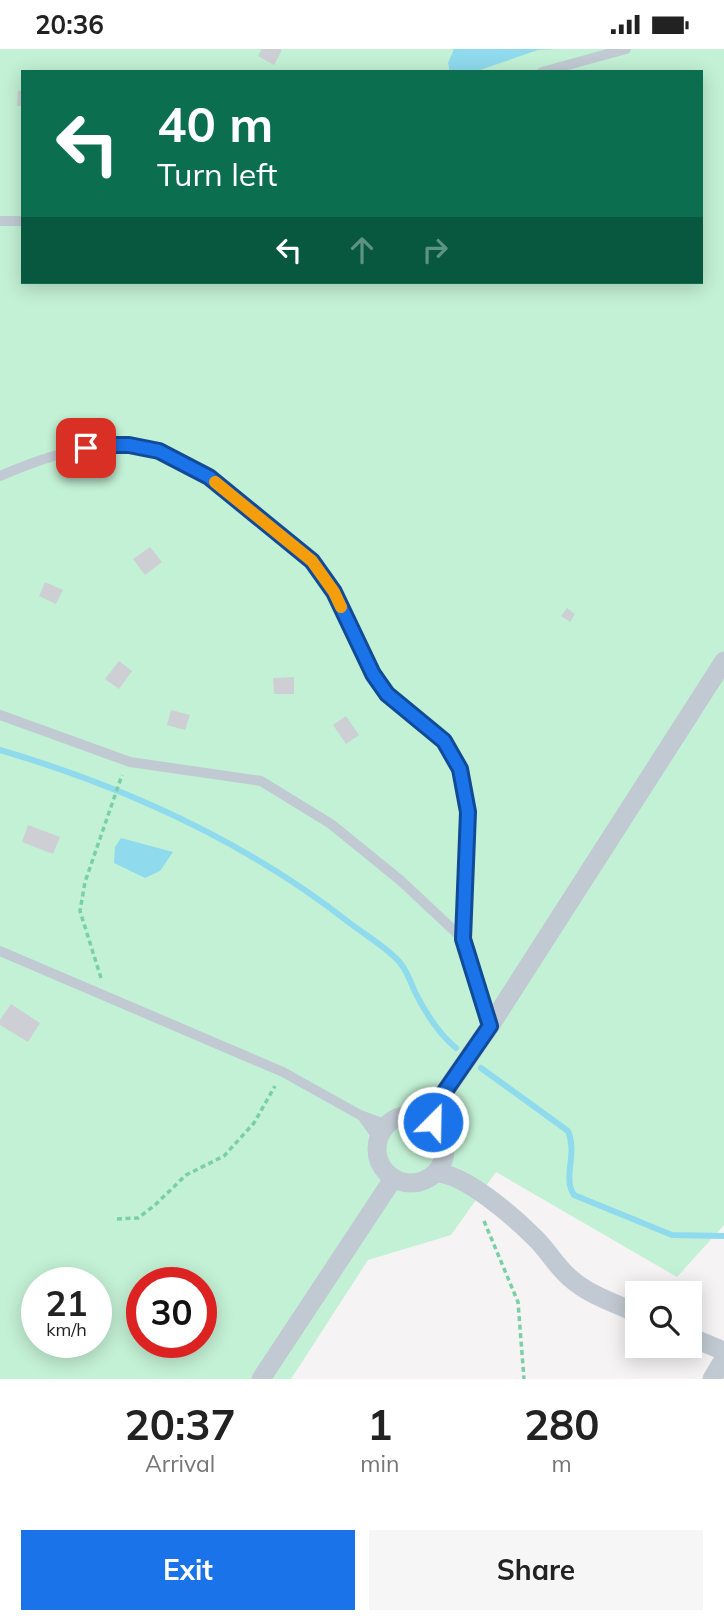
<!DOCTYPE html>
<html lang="en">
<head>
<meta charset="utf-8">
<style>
	body { margin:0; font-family:Mulish,sans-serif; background:#f6f6f6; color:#222; height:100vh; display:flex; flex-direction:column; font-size:26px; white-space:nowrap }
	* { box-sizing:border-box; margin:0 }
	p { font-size:23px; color:#767676 }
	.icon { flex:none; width:38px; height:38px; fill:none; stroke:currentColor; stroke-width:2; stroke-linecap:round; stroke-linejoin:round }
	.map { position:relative; height:1330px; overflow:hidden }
	.sheet { display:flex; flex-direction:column; background:#fff; flex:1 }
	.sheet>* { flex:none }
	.top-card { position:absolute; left:21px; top:21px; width:682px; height:214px; border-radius:0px; box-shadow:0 4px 18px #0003; background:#0b6e4f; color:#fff; overflow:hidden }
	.controls { position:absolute; left:625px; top:1232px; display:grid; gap:14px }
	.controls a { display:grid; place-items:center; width:77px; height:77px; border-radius:0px; background:#fff; box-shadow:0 4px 18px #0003; font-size:35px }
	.speed { position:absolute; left:21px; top:1218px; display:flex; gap:14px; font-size:35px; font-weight:700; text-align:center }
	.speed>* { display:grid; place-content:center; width:91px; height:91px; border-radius:50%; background:#fff; box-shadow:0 4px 18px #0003; line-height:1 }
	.speed small { font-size:18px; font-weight:400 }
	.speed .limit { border:10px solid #d22; background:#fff; color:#111 }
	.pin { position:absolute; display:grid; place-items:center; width:60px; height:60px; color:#fff; margin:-30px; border-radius:14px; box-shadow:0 4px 10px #0006 }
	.me { position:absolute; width:77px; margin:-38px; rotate:23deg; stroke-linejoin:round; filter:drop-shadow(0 0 5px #0008) }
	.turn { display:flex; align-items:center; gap:24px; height:147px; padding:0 21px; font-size:32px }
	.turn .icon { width:91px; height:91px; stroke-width:2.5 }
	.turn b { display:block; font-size:49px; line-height:60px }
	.lanes { display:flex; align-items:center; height:66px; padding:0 21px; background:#0003; justify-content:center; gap:35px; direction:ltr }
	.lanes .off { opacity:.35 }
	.eta { display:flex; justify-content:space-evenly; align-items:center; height:119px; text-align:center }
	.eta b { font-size:42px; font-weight:700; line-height:49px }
	.action { display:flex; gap:14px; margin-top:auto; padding:14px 21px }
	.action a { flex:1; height:80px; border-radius:0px; background:#1a73e8; color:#fff; font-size:28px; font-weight:700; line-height:80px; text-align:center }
	.action a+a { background:#f6f6f6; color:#222 }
	.status { display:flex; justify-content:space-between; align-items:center; height:49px; padding:0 35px; background:#fff; direction:ltr }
	.status svg { height:19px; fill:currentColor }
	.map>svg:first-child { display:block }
	.green { fill:#c3f1d5; fill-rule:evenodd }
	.water { fill:#90daee }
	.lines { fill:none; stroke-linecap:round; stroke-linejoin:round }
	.stream { stroke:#90daee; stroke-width:6 }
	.building { fill:#cdcfd5 }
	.path { stroke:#7ad0a6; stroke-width:3.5; stroke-dasharray:5 3.5; stroke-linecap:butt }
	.service { stroke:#c1cad2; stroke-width:10 }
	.minor { stroke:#c1cad2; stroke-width:19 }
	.route-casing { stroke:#114b97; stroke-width:18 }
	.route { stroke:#1a73e8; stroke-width:12 }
	.slow { stroke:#f59e0b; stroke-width:12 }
</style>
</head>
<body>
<div class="status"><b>20:36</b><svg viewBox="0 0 49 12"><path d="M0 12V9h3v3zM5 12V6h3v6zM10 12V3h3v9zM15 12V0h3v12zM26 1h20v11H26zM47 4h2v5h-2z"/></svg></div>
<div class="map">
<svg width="724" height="1330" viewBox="0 0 724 1330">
	<rect width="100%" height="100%" fill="#f5f3f3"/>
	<path class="green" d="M 0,0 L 724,0 L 724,1176 L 677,1228 L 496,1123 L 451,1186 L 368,1211 L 291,1330 L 0,1330 ZM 23,23 L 702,23 L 702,233 L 23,233 ZM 37,1234 L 96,1234 L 96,1293 L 37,1293 ZM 142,1234 L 201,1234 L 201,1293 L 142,1293 Z"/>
	<path class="water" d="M 454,0 L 556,0 L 538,1 L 474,23 L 450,23 L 448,14 Z
		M 121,789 L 173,803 L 160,822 L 145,829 L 114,814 L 115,798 Z"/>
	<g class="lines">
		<path class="stream" d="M 0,701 C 126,738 247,793 351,875 C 364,885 392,902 401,915 C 407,922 411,934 415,943 C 425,963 439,985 456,999
			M 481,1019 L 568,1082 C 578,1106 562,1128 574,1146 L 672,1186 L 724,1187"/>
	</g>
	<path class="building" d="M 262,0 L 280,0 L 282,1 L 274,16 L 258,7 Z
		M 18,42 L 23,42 L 23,57 L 17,57 Z
		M 150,498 L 162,513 L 145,526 L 133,510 Z
		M 45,533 L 63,541 L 56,555 L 39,547 Z
		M 567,559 L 575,565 L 570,573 L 561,567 Z
		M 119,612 L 132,622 L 119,640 L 105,630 Z
		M 294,628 L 294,645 L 274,645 L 273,629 Z
		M 171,661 L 190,666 L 185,681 L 167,676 Z
		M 346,667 L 359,686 L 346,695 L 333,676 Z
		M 28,776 L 60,788 L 53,805 L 22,793 Z
		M 11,955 L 40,974 L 28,993 L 0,976 L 0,971 Z"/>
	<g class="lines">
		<path class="path" d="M 101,929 L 80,862 L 85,833 L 122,726
			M 117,1170 L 138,1169 L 155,1156 L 186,1126 L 224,1107 L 254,1074 L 275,1037
			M 484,1172 L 518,1253 L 524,1330"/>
		<path class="service" d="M 542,23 L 626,0
			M 0,172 L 23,172
			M 0,427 C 75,395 139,379 210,429 C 225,439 238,452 252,463 C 270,478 297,495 313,513 C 346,551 356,603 385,642 C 407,672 448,681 460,722 C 475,770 465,839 463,890
			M 0,666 L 130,713 L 261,732 L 331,775 L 400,831 L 463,890 L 490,976
			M 0,902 L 283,1023 L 360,1066 L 387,1076
			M 364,1070 L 378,1089"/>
		<path class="minor" d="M377 1100a34 34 0 1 1 68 0a34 34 0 1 1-68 0Z
			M 433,1073 L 439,1051 L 490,977 L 724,612
			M 436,1124 C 464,1124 514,1168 534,1188 C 547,1200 556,1217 570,1229 C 589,1246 614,1254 637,1264
			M 690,1288 L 724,1302
			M 261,1330 L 393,1130
			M 712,1330 L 724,1310"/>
	</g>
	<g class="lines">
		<defs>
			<path id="route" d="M 86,399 L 104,396 L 129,396 L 159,402 L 209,428 L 312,512 L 334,543 L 373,625 L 387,645 L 444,692 L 460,720 L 468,763 L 463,890 L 490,977 L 439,1051 L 433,1073"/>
		</defs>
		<use href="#route" class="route-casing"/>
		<use href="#route" class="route"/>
		<path class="slow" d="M 215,433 L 312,512 L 334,543 L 341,558"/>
	</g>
</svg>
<div class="controls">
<a><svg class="icon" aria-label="search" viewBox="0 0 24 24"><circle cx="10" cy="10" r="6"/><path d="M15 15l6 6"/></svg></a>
</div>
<div class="speed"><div>21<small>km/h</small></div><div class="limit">30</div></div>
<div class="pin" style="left:86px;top:399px;background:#d93025"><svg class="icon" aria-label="arrive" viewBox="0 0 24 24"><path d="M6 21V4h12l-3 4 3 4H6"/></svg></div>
<svg class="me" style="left:433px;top:1073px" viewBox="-20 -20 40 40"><circle r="17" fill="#1a73e8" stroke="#fff" stroke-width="3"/><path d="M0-11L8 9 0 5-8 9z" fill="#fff"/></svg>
<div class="top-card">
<div class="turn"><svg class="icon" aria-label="left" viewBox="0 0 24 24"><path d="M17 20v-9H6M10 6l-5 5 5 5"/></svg><div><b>40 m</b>Turn left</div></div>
<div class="lanes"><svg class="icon" aria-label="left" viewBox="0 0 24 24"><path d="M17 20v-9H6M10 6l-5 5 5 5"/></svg><svg class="icon off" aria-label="ahead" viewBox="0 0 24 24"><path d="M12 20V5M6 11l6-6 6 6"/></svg><svg class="icon off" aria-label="right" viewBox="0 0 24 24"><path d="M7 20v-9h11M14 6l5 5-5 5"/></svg></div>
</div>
</div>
<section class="sheet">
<div class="eta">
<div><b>20:37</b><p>Arrival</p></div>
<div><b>1</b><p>min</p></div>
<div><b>280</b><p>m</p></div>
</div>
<div class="action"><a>Exit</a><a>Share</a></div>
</section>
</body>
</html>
